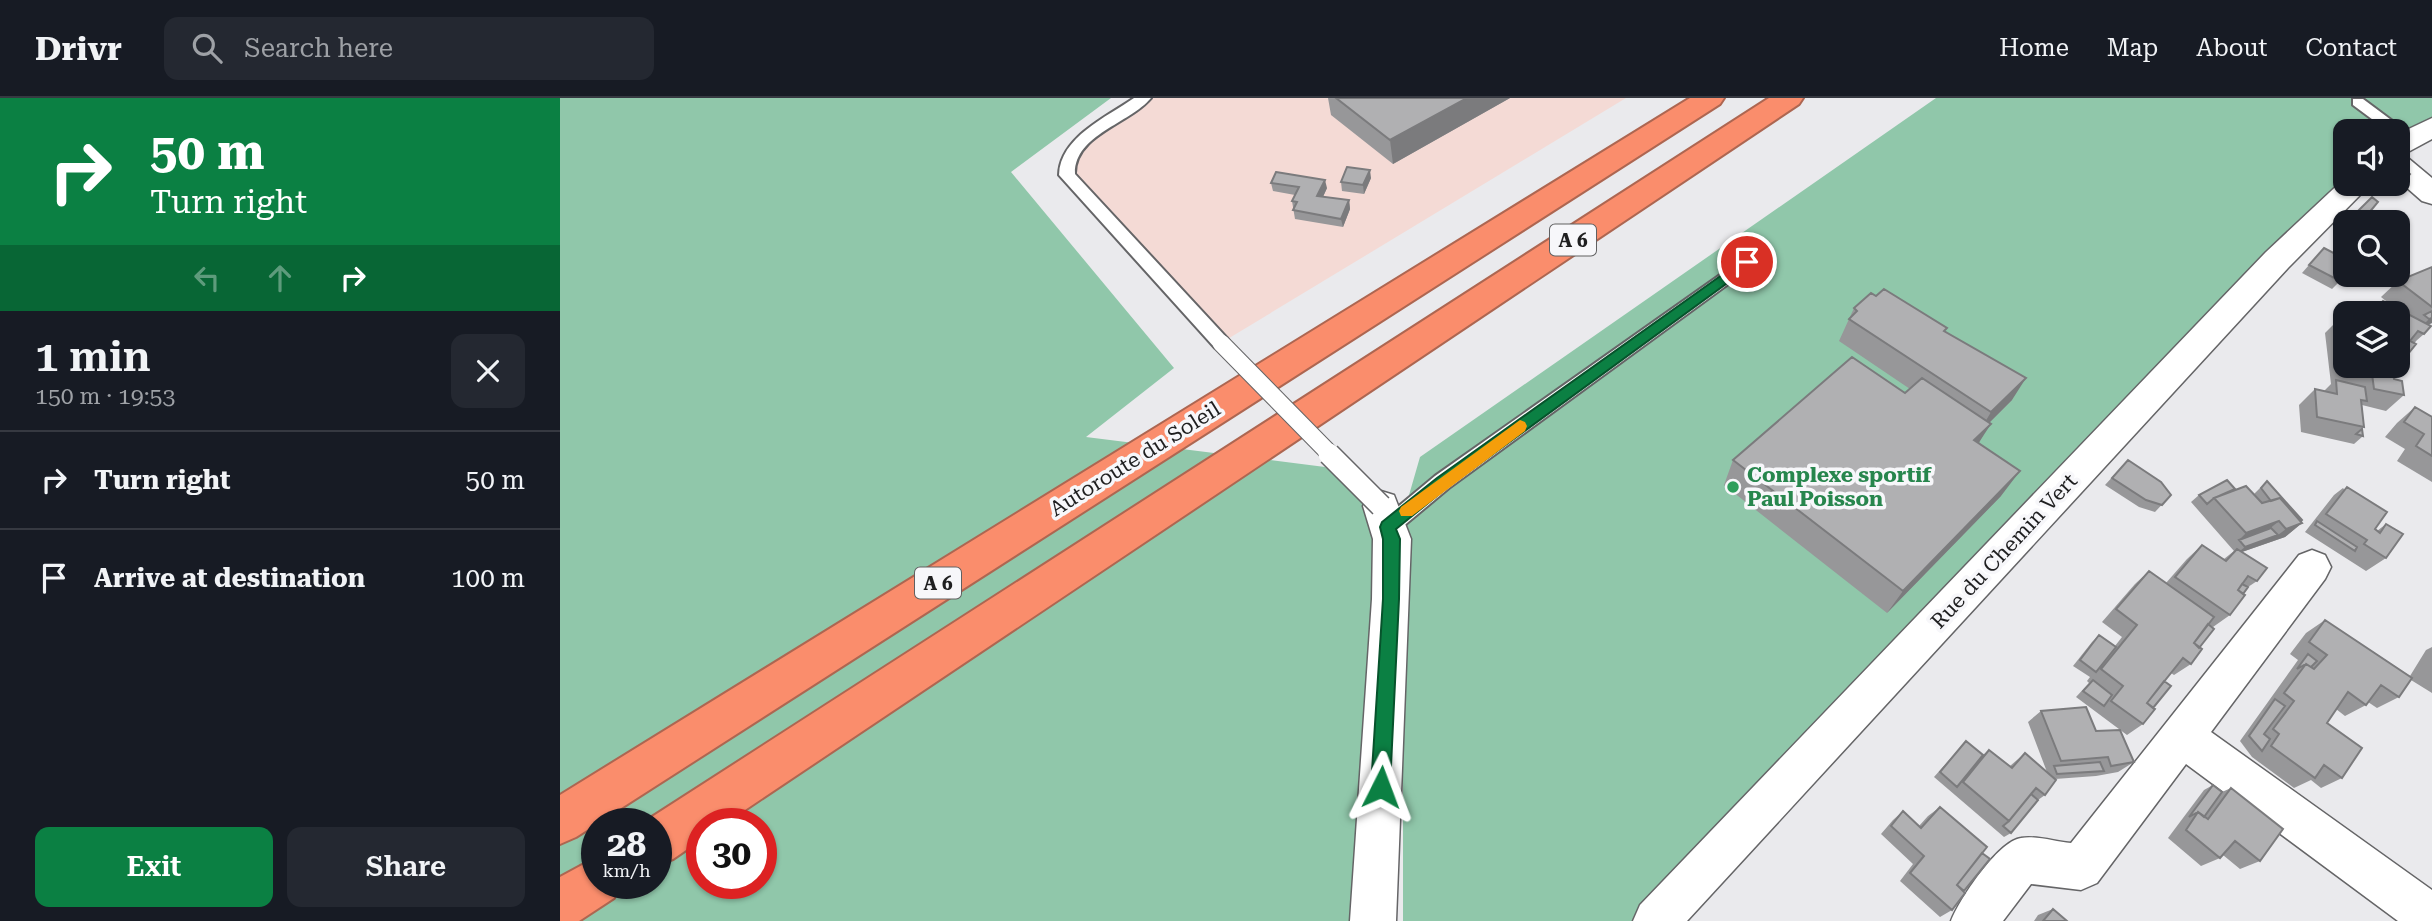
<!DOCTYPE html>
<html lang="en">
<head>
<meta charset="utf-8">
<style>
	body { margin:0; font-family:"Roboto Serif",serif; background:#242831; color:#f1f3f6; height:100vh; display:flex; flex-direction:column; font-size:26px; white-space:nowrap }
	* { box-sizing:border-box; margin:0 }
	p { font-size:23px; color:#9ea1a6 }
	.icon { flex:none; width:38px; height:38px; fill:none; stroke:currentColor; stroke-width:2; stroke-linecap:round; stroke-linejoin:round }
	.map { position:relative; flex:1; overflow:hidden }
	.side { display:flex; flex-direction:column; background:#171b24; width:560px }
	.side>* { flex:none }
	.hud { background:#0b8043; color:#fff; overflow:hidden }
	.fabs { position:absolute; left:1773px; top:21px; display:grid; gap:14px }
	.fabs a { display:grid; place-items:center; width:77px; height:77px; border-radius:14px; background:#171b24; box-shadow:0 2px 5px #0004; font-size:35px }
	.speed { position:absolute; left:21px; top:710px; display:flex; gap:14px; font-size:35px; font-weight:700; text-align:center }
	.speed>* { display:grid; place-content:center; width:91px; height:91px; border-radius:50%; background:#171b24; box-shadow:0 2px 5px #0004; line-height:1 }
	.speed small { font-size:18px; font-weight:400 }
	.speed .limit { border:10px solid #d22; background:#fff; color:#111 }
	.pin { position:absolute; display:grid; place-items:center; width:60px; height:60px; color:#fff; margin:-30px; border:4px solid #fff; border-radius:50%; box-shadow:0 2px 7px #0007 }
	.me { position:absolute; width:77px; margin:-38px; rotate:3deg; stroke-linejoin:round; filter:drop-shadow(0 0 5px #0008) }
	.turn { display:flex; align-items:center; gap:24px; height:147px; padding:0 35px; font-size:32px }
	.turn .icon { width:91px; height:91px; stroke-width:2.5 }
	.turn b { display:block; font-size:49px; line-height:60px }
	.lanes { display:flex; align-items:center; height:66px; padding:0 35px; background:#0003; justify-content:center; gap:35px; direction:ltr }
	.lanes .off { opacity:.35 }
	.round { display:grid; place-items:center; flex:none; width:74px; height:74px; border-radius:14px; background:#242831 }
	.head { display:flex; align-items:center; justify-content:space-between; height:119px; padding:0 35px }
	h1 { font-size:42px; font-weight:600; line-height:52px }
	.action { display:flex; gap:14px; margin-top:auto; padding:14px 35px }
	.action a { flex:1; height:80px; border-radius:14px; background:#0b8043; color:#fff; font-size:28px; font-weight:600; line-height:80px; text-align:center }
	.action a+a { background:#242831; color:#f1f3f6 }
	ul { padding:0; list-style:none }
	li { display:flex; align-items:center; gap:21px; height:98px; padding:0 35px; border-top:2px solid #363941 }
	li div { flex:1 }
	li b { display:block; font-size:26px }
	li em { font-style:normal }
	header { display:flex; align-items:center; gap:42px; box-sizing:border-box; height:98px; padding:0 35px; background:#171b24; border-bottom:2px solid #363941 }
	header strong { font-size:33px }
	nav { display:flex; gap:38px; margin-inline-start:auto; font-size:24px }
	.search { width:490px; height:63px; background:#242831; display:flex; align-items:center; gap:18px; box-sizing:border-box; padding:0 24px; border-radius:14px; color:#9ea1a6; font-size:26px }
	main { display:flex; flex:1; min-height:0 }
	.map>svg:first-child { display:block }
	.commercial { fill:#f4dad5 }
	.green { fill:#90c7aa; fill-rule:evenodd }
	.lines { fill:none; stroke-linecap:round; stroke-linejoin:round }
	.lane-casing { stroke:#656567; stroke-width:4 }
	.street-casing { stroke:#656567; stroke-width:3 }
	.highway-casing { stroke:#ad6651; stroke-width:4 }
	.lane { fill:#fff; fill-rule:evenodd }
	.street { fill:#fff; fill-rule:evenodd }
	.highway { fill:#fa8d6c; fill-rule:evenodd }
	.lane-bridge-far1-casing { stroke:#656567; stroke-width:19; stroke-linecap:butt }
	.lane-bridge-casing { stroke:#656567; stroke-width:24; stroke-linecap:butt }
	.lane-bridge-far1 { stroke:#fff; stroke-width:17 }
	.lane-bridge { stroke:#fff; stroke-width:21 }
	.wall { fill:#979799 }
	.shaded-wall { fill:#7b7b7d }
	.building { fill:#b0b0b2; stroke:#7b7b7d; stroke-width:2 }
	.route { fill:#0b8043; stroke:#07532c; stroke-width:2 }
	.slow { fill:#f59e0b }
	.leisure-dot { fill:#2e9e5b; stroke:#f7f7fa; stroke-width:2.5 }
	.labels { text-anchor:middle; dominant-baseline:central; stroke-width:7; stroke-linejoin:round; paint-order:stroke }
	.shield { fill:#f7f7fa; stroke:#606061; stroke-width:2 }
	.shield-label { font-size:19px; font-weight:bold; fill:#1f1f20 }
	.street-label { font-size:21px; fill:#1f1f20; stroke:#f7f7fa }
	.leisure-label { font-size:21px; font-weight:bold; fill:#27864d; stroke:#f7f7fa; text-anchor:start }
</style>
</head>
<body>
<header>
<strong>Drivr</strong>
<div class="search"><svg class="icon" aria-label="search" viewBox="0 0 24 24"><circle cx="10" cy="10" r="6"/><path d="M15 15l6 6"/></svg>Search here</div>
<nav><a>Home</a><a>Map</a><a>About</a><a>Contact</a></nav>
</header>
<main>
<section class="side">
<div class="hud">
<div class="turn"><svg class="icon" aria-label="right" viewBox="0 0 24 24"><path d="M7 20v-9h11M14 6l5 5-5 5"/></svg><div><b>50 m</b>Turn right</div></div>
<div class="lanes"><svg class="icon off" aria-label="left" viewBox="0 0 24 24"><path d="M17 20v-9H6M10 6l-5 5 5 5"/></svg><svg class="icon off" aria-label="ahead" viewBox="0 0 24 24"><path d="M12 20V5M6 11l6-6 6 6"/></svg><svg class="icon" aria-label="right" viewBox="0 0 24 24"><path d="M7 20v-9h11M14 6l5 5-5 5"/></svg></div>
</div>
<div class="head"><div><h1>1 min</h1><p>150 m · 19:53</p></div><a class="round"><svg class="icon" aria-label="close" viewBox="0 0 24 24"><path d="M6 6l12 12M18 6L6 18"/></svg></a></div>
<ul>
<li><svg class="icon" aria-label="right" viewBox="0 0 24 24"><path d="M7 20v-9h11M14 6l5 5-5 5"/></svg><div><b>Turn right</b></div><em>50 m</em></li>
<li><svg class="icon" aria-label="arrive" viewBox="0 0 24 24"><path d="M6 21V4h12l-3 4 3 4H6"/></svg><div><b>Arrive at destination</b></div><em>100 m</em></li>
</ul>
<div class="action"><a>Exit</a><a>Share</a></div>
</section>
<div class="map">
<svg width="1872" height="823" viewBox="0 0 1872 823">
	<rect width="100%" height="100%" fill="#eaeaed"/>
	<path class="commercial" d="M 579,0 L 1066,0 L 661,245 L 502,77 L 501,63 L 520,42 Z"/>
	<path class="green" d="M 0,0 L 551,0 L 451,74 L 614,270 L 526,339 L 765,369 L 816,406 L 806,823 L 0,823 ZM 37,726 L 96,726 L 96,786 L 37,786 ZM 142,726 L 201,726 L 201,786 L 142,786 Z
		M 1376,0 L 1872,0 L 1872,26 L 1838,42 L 1838,33 L 1785,33 L 1785,85 L 1076,823 L 843,823 L 843,418 L 860,359 Z"/>
	<g class="lines">
		<defs>
			<path id="lane" d="M 574,0 L 591,0 C 569,26 514,37 515,76 L 667,240 L 670,245 L 667,250 L 655,250 L 499,77 C 500,39 547,19 574,0 Z
				M 1793,1 L 1803,1 L 1842,30 L 1844,33 L 1842,36 L 1838,38 L 1838,33 L 1828,33 L 1793,7 Z
				M 1187,158 L 1195,164 L 1193,168 L 889,390 L 835,435 L 828,437 L 821,435 L 818,429 L 821,423 L 875,378 Z"/>
			<path id="street" d="M 1872,20 L 1872,41 L 1848,54 L 1838,57 L 1838,36 Z
				M 1838,58 L 1848,60 L 1872,80 L 1872,106 L 1862,103 L 1838,82 Z
				M 1785,80 L 1785,86 L 1811,86 L 1728,170 L 1127,823 L 1073,823 L 1080,807 L 1706,154 Z
				M 821,393 L 834,397 L 851,441 L 836,823 L 790,823 L 812,501 L 813,441 L 803,408 L 808,397 Z
				M 1752,452 L 1765,457 L 1771,469 L 1765,481 L 1651,634 L 1872,792 L 1872,823 L 1838,823 L 1626,666 L 1537,785 L 1521,792 L 1471,786 L 1443,823 L 1391,823 C 1399,802 1438,743 1461,740 C 1476,737 1496,744 1511,745 L 1739,457 Z"/>
			<path id="highway" d="M 1130,0 L 1164,0 L 1160,6 L 16,739 L 0,746 L 0,697 Z
				M 1209,0 L 1243,0 L 1239,6 L 164,726 L 142,726 L 142,741 L 113,761 L 96,767 L 96,726 L 81,726 Z
				M 37,759 L 37,786 L 60,786 L 54,800 L 19,823 L 0,823 L 0,779 Z"/>
		</defs>
		<use href="#lane" class="lane-casing"/>
		<use href="#street" class="street-casing"/>
		<use href="#highway" class="highway-casing"/>
		<use href="#lane" class="lane"/>
		<use href="#street" class="street"/>
		<use href="#highway" class="highway"/>
		<defs>
			<path id="lane-bridge-far1" d="M 661,245 L 771,357"/>
			<path id="lane-bridge" d="M 769,356 L 821,408"/>
		</defs>
		<use href="#lane-bridge-far1" class="lane-bridge-far1-casing"/>
		<use href="#lane-bridge" class="lane-bridge-casing"/>
		<use href="#lane-bridge-far1" class="lane-bridge-far1"/>
		<use href="#lane-bridge" class="lane-bridge"/>
	</g>
	<path class="wall" d="M 768,0 L 950,0 L 833,66 L 771,17 Z
		M 1838,70 L 1850,76 L 1834,94 L 1821,88 L 1823,86 L 1838,86 Z
		M 811,80 L 804,96 L 782,93 L 781,84 Z
		M 711,85 L 767,90 L 763,99 L 789,102 L 790,111 L 783,129 L 735,121 L 732,103 L 735,97 L 713,93 Z
		M 1812,99 L 1818,104 L 1800,124 L 1792,120 Z
		M 1764,150 L 1786,177 L 1772,191 L 1742,175 Z
		M 1872,169 L 1872,225 L 1867,227 L 1864,236 L 1856,243 L 1848,256 L 1838,265 L 1838,215 L 1810,215 L 1823,203 L 1831,207 L 1821,199 L 1838,183 Z
		M 1316,198 L 1385,233 L 1452,302 L 1429,325 L 1419,345 L 1441,398 L 1327,515 L 1164,387 L 1173,362 L 1345,295 L 1350,291 L 1279,243 L 1294,210 Z
		M 1781,219 L 1785,221 L 1785,268 L 1834,268 L 1832,270 L 1834,281 L 1844,297 L 1826,313 L 1802,307 L 1804,329 L 1802,331 L 1803,338 L 1794,346 L 1741,334 L 1739,307 L 1755,291 L 1764,293 L 1771,286 L 1765,235 Z
		M 1855,309 L 1872,319 L 1872,384 L 1837,363 L 1845,351 L 1825,339 L 1837,325 Z
		M 1568,362 L 1611,397 L 1595,414 L 1579,409 L 1545,387 Z
		M 1707,383 L 1742,425 L 1725,439 L 1682,454 L 1697,483 L 1688,489 L 1683,496 L 1670,517 L 1653,529 L 1648,526 L 1639,550 L 1631,566 L 1614,577 L 1611,575 L 1604,583 L 1593,610 L 1583,626 L 1567,637 L 1516,599 L 1529,585 L 1527,583 L 1530,579 L 1513,568 L 1532,544 L 1539,537 L 1555,548 L 1562,539 L 1542,524 L 1575,486 L 1589,473 L 1606,485 L 1627,461 L 1642,447 L 1664,461 L 1674,453 L 1631,404 L 1639,397 L 1675,391 L 1694,396 Z
		M 1783,390 L 1815,431 L 1817,433 L 1826,426 L 1826,460 L 1806,473 L 1745,434 L 1774,397 Z
		M 1765,522 L 1850,578 L 1866,552 L 1872,549 L 1872,595 L 1851,582 L 1839,599 L 1817,610 L 1808,604 L 1806,607 L 1785,618 L 1776,611 L 1767,625 L 1782,680 L 1761,690 L 1751,682 L 1734,690 L 1692,659 L 1680,643 L 1738,562 L 1730,556 L 1746,535 Z
		M 1481,613 L 1536,633 L 1574,664 L 1558,674 L 1536,678 L 1495,681 L 1485,697 L 1478,702 L 1451,735 L 1444,739 L 1374,679 L 1406,643 L 1423,657 L 1429,652 L 1450,668 L 1465,655 L 1487,674 L 1468,624 Z
		M 1653,687 L 1662,694 L 1671,690 L 1700,763 L 1680,771 L 1663,757 L 1660,760 L 1641,768 L 1608,740 L 1644,692 Z
		M 1380,709 L 1422,755 L 1404,793 L 1392,812 L 1380,819 L 1340,783 L 1353,766 L 1321,736 L 1333,722 L 1343,713 L 1359,728 L 1368,718 Z
		M 1493,811 L 1507,823 L 1474,823 L 1478,817 Z"/>
	<path class="shaded-wall" d="M 907,0 L 950,0 L 833,66 L 830,42 Z
		M 810,72 L 811,80 L 804,96 L 803,87 Z
		M 765,82 L 767,90 L 759,107 L 757,98 Z
		M 789,102 L 790,111 L 783,129 L 781,121 Z
		M 1872,220 L 1872,225 L 1860,230 L 1869,221 Z
		M 1466,280 L 1452,302 L 1418,336 L 1431,314 Z
		M 1431,326 L 1414,352 L 1414,342 Z
		M 1460,373 L 1441,398 L 1327,515 L 1343,493 Z
		M 1719,423 L 1702,437 L 1679,442 L 1686,435 Z
		M 1742,425 L 1725,439 L 1676,456 L 1685,449 L 1718,437 L 1726,431 Z"/>
	<path class="building" d="M 776,0 L 907,0 L 830,42 Z
		M 1840,67 L 1850,76 L 1842,86 L 1838,84 L 1838,70 Z
		M 787,69 L 810,72 L 803,87 L 781,84 Z
		M 716,74 L 765,82 L 757,98 L 789,102 L 781,121 L 733,112 L 737,104 L 732,103 L 739,89 L 711,85 Z
		M 1812,99 L 1818,104 L 1808,116 L 1799,112 Z
		M 1764,150 L 1785,161 L 1785,177 L 1786,177 L 1780,183 L 1749,167 Z
		M 1872,169 L 1872,209 L 1838,183 Z
		M 1324,191 L 1387,230 L 1384,233 L 1466,280 L 1431,314 L 1289,221 L 1297,213 L 1294,210 L 1311,195 L 1316,198 Z
		M 1823,203 L 1871,228 L 1864,236 L 1858,233 L 1850,243 L 1856,246 L 1848,256 L 1840,251 L 1838,254 L 1838,215 L 1811,215 Z
		M 1872,213 L 1872,220 L 1869,221 L 1864,217 Z
		M 1781,219 L 1785,221 L 1785,249 Z
		M 1292,259 L 1345,295 L 1362,280 L 1431,326 L 1414,342 L 1460,373 L 1343,493 L 1173,362 Z
		M 1787,268 L 1832,268 L 1834,281 L 1842,283 L 1844,297 L 1814,291 L 1812,276 L 1788,271 Z
		M 1776,282 L 1805,289 L 1807,303 L 1801,302 L 1804,329 L 1757,319 L 1755,291 L 1777,296 Z
		M 1855,309 L 1872,319 L 1872,358 L 1856,348 L 1864,336 L 1844,324 Z
		M 1802,331 L 1803,338 L 1796,336 Z
		M 1568,362 L 1601,384 L 1611,397 L 1602,407 L 1586,402 L 1552,380 Z
		M 1667,382 L 1675,391 L 1654,400 L 1647,406 L 1639,397 Z
		M 1707,383 L 1742,422 L 1741,423 L 1720,400 L 1711,403 L 1701,390 Z
		M 1686,388 L 1702,405 L 1720,400 L 1742,425 L 1726,431 L 1719,423 L 1686,435 L 1654,400 Z
		M 1787,389 L 1827,414 L 1815,431 L 1820,435 L 1826,426 L 1843,436 L 1826,460 L 1804,446 L 1807,442 L 1766,416 Z
		M 1757,423 L 1797,449 L 1795,453 L 1755,427 Z
		M 1711,430 L 1718,437 L 1685,449 L 1679,442 Z
		M 1642,447 L 1666,463 L 1677,451 L 1707,470 L 1697,483 L 1688,478 L 1678,492 L 1685,497 L 1670,517 L 1615,479 Z
		M 1589,473 L 1654,519 L 1634,545 L 1642,551 L 1631,566 L 1623,560 L 1587,605 L 1595,611 L 1583,626 L 1551,603 L 1563,588 L 1541,571 L 1577,527 L 1556,511 Z
		M 1682,486 L 1688,489 L 1683,496 L 1678,492 Z
		M 1765,522 L 1852,580 L 1839,599 L 1821,587 L 1806,607 L 1788,594 L 1767,625 L 1802,650 L 1782,680 L 1764,667 L 1755,680 L 1711,648 L 1719,636 L 1713,631 L 1734,603 L 1724,595 L 1746,566 L 1754,571 L 1767,557 L 1749,544 Z
		M 1648,526 L 1654,531 L 1639,550 L 1634,545 Z
		M 1539,537 L 1556,549 L 1536,574 L 1520,562 Z
		M 1748,556 L 1757,563 L 1751,569 L 1746,566 L 1737,571 Z
		M 1533,582 L 1552,597 L 1544,608 L 1523,593 Z
		M 1604,583 L 1611,588 L 1593,610 L 1587,605 Z
		M 1715,601 L 1725,608 L 1704,636 L 1710,641 L 1702,653 L 1689,638 Z
		M 1526,609 L 1536,633 L 1560,632 L 1574,664 L 1551,668 L 1548,659 L 1501,663 L 1481,613 Z
		M 1406,643 L 1423,657 L 1397,689 L 1380,674 Z
		M 1429,652 L 1452,670 L 1465,655 L 1496,682 L 1485,697 L 1476,690 L 1449,723 L 1403,684 Z
		M 1540,664 L 1544,673 L 1497,676 L 1494,668 Z
		M 1653,687 L 1662,694 L 1644,719 L 1638,714 L 1629,719 Z
		M 1671,690 L 1723,731 L 1700,763 L 1675,743 L 1660,760 L 1626,732 L 1638,714 L 1648,721 Z
		M 1471,696 L 1478,702 L 1451,735 L 1443,728 L 1449,723 Z
		M 1380,709 L 1427,749 L 1397,787 L 1405,795 L 1392,812 L 1350,775 L 1364,758 L 1331,728 L 1343,713 L 1361,730 Z
		M 1422,755 L 1430,761 L 1404,793 L 1397,787 Z
		M 1493,811 L 1507,823 L 1483,823 Z"/>
	<path class="route" d="M 1187,159 L 1192,160 L 1192,167 L 888,389 L 836,431 L 840,441 L 839,501 L 830,689 L 827,695 L 821,698 L 814,695 L 811,689 L 823,501 L 823,441 L 820,429 L 822,424 L 877,380 Z"/>
	<path class="slow" d="M 960,322 L 965,324 L 967,328 L 965,333 L 852,418 L 841,418 L 839,413 L 841,409 Z"/>
	<circle class="leisure-dot" cx="1173" cy="389" r="7"/>
	<g class="labels">
		<g class="shield">
			<rect x="990" y="126.5" width="46" height="31" rx="5"/>
			<rect x="355" y="469.5" width="46" height="31" rx="5"/>
		</g>
		<g class="shield-label">
			<text x="1013" y="142">A 6</text>
			<text x="378" y="485">A 6</text>
		</g>
		<g class="street-label">
			<text transform="translate(575 361) rotate(-32)">Autoroute du Soleil</text>
			<text transform="translate(1444 453) rotate(-47)">Rue du Chemin Vert</text>
		</g>
		<g class="leisure-label">
			<text x="1187" y="377">Complexe sportif<tspan x="1187" dy="24">Paul Poisson</tspan></text>
		</g>
	</g>
</svg>
<div class="fabs">
<a><svg class="icon" aria-label="sound" viewBox="0 0 24 24"><path d="M4 9h4l5-4v14l-5-4H4zM17 9q2 3 0 6"/></svg></a>
<a><svg class="icon" aria-label="search" viewBox="0 0 24 24"><circle cx="10" cy="10" r="6"/><path d="M15 15l6 6"/></svg></a>
<a><svg class="icon" aria-label="layers" viewBox="0 0 24 24"><path d="M12 4l9 5-9 5-9-5zM3 14l9 5 9-5"/></svg></a>
</div>
<div class="speed"><div>28<small>km/h</small></div><div class="limit">30</div></div>
<div class="pin" style="left:1187px;top:164px;background:#d93025"><svg class="icon" aria-label="arrive" viewBox="0 0 24 24"><path d="M6 21V4h12l-3 4 3 4H6"/></svg></div>
<svg class="me" style="left:821px;top:689px" viewBox="-20 -20 40 40"><path d="M0-17L14 15 0 8-14 15z" fill="#0b8043" stroke="#fff" stroke-width="4"/></svg>
</div>
</main>
</body>
</html>
